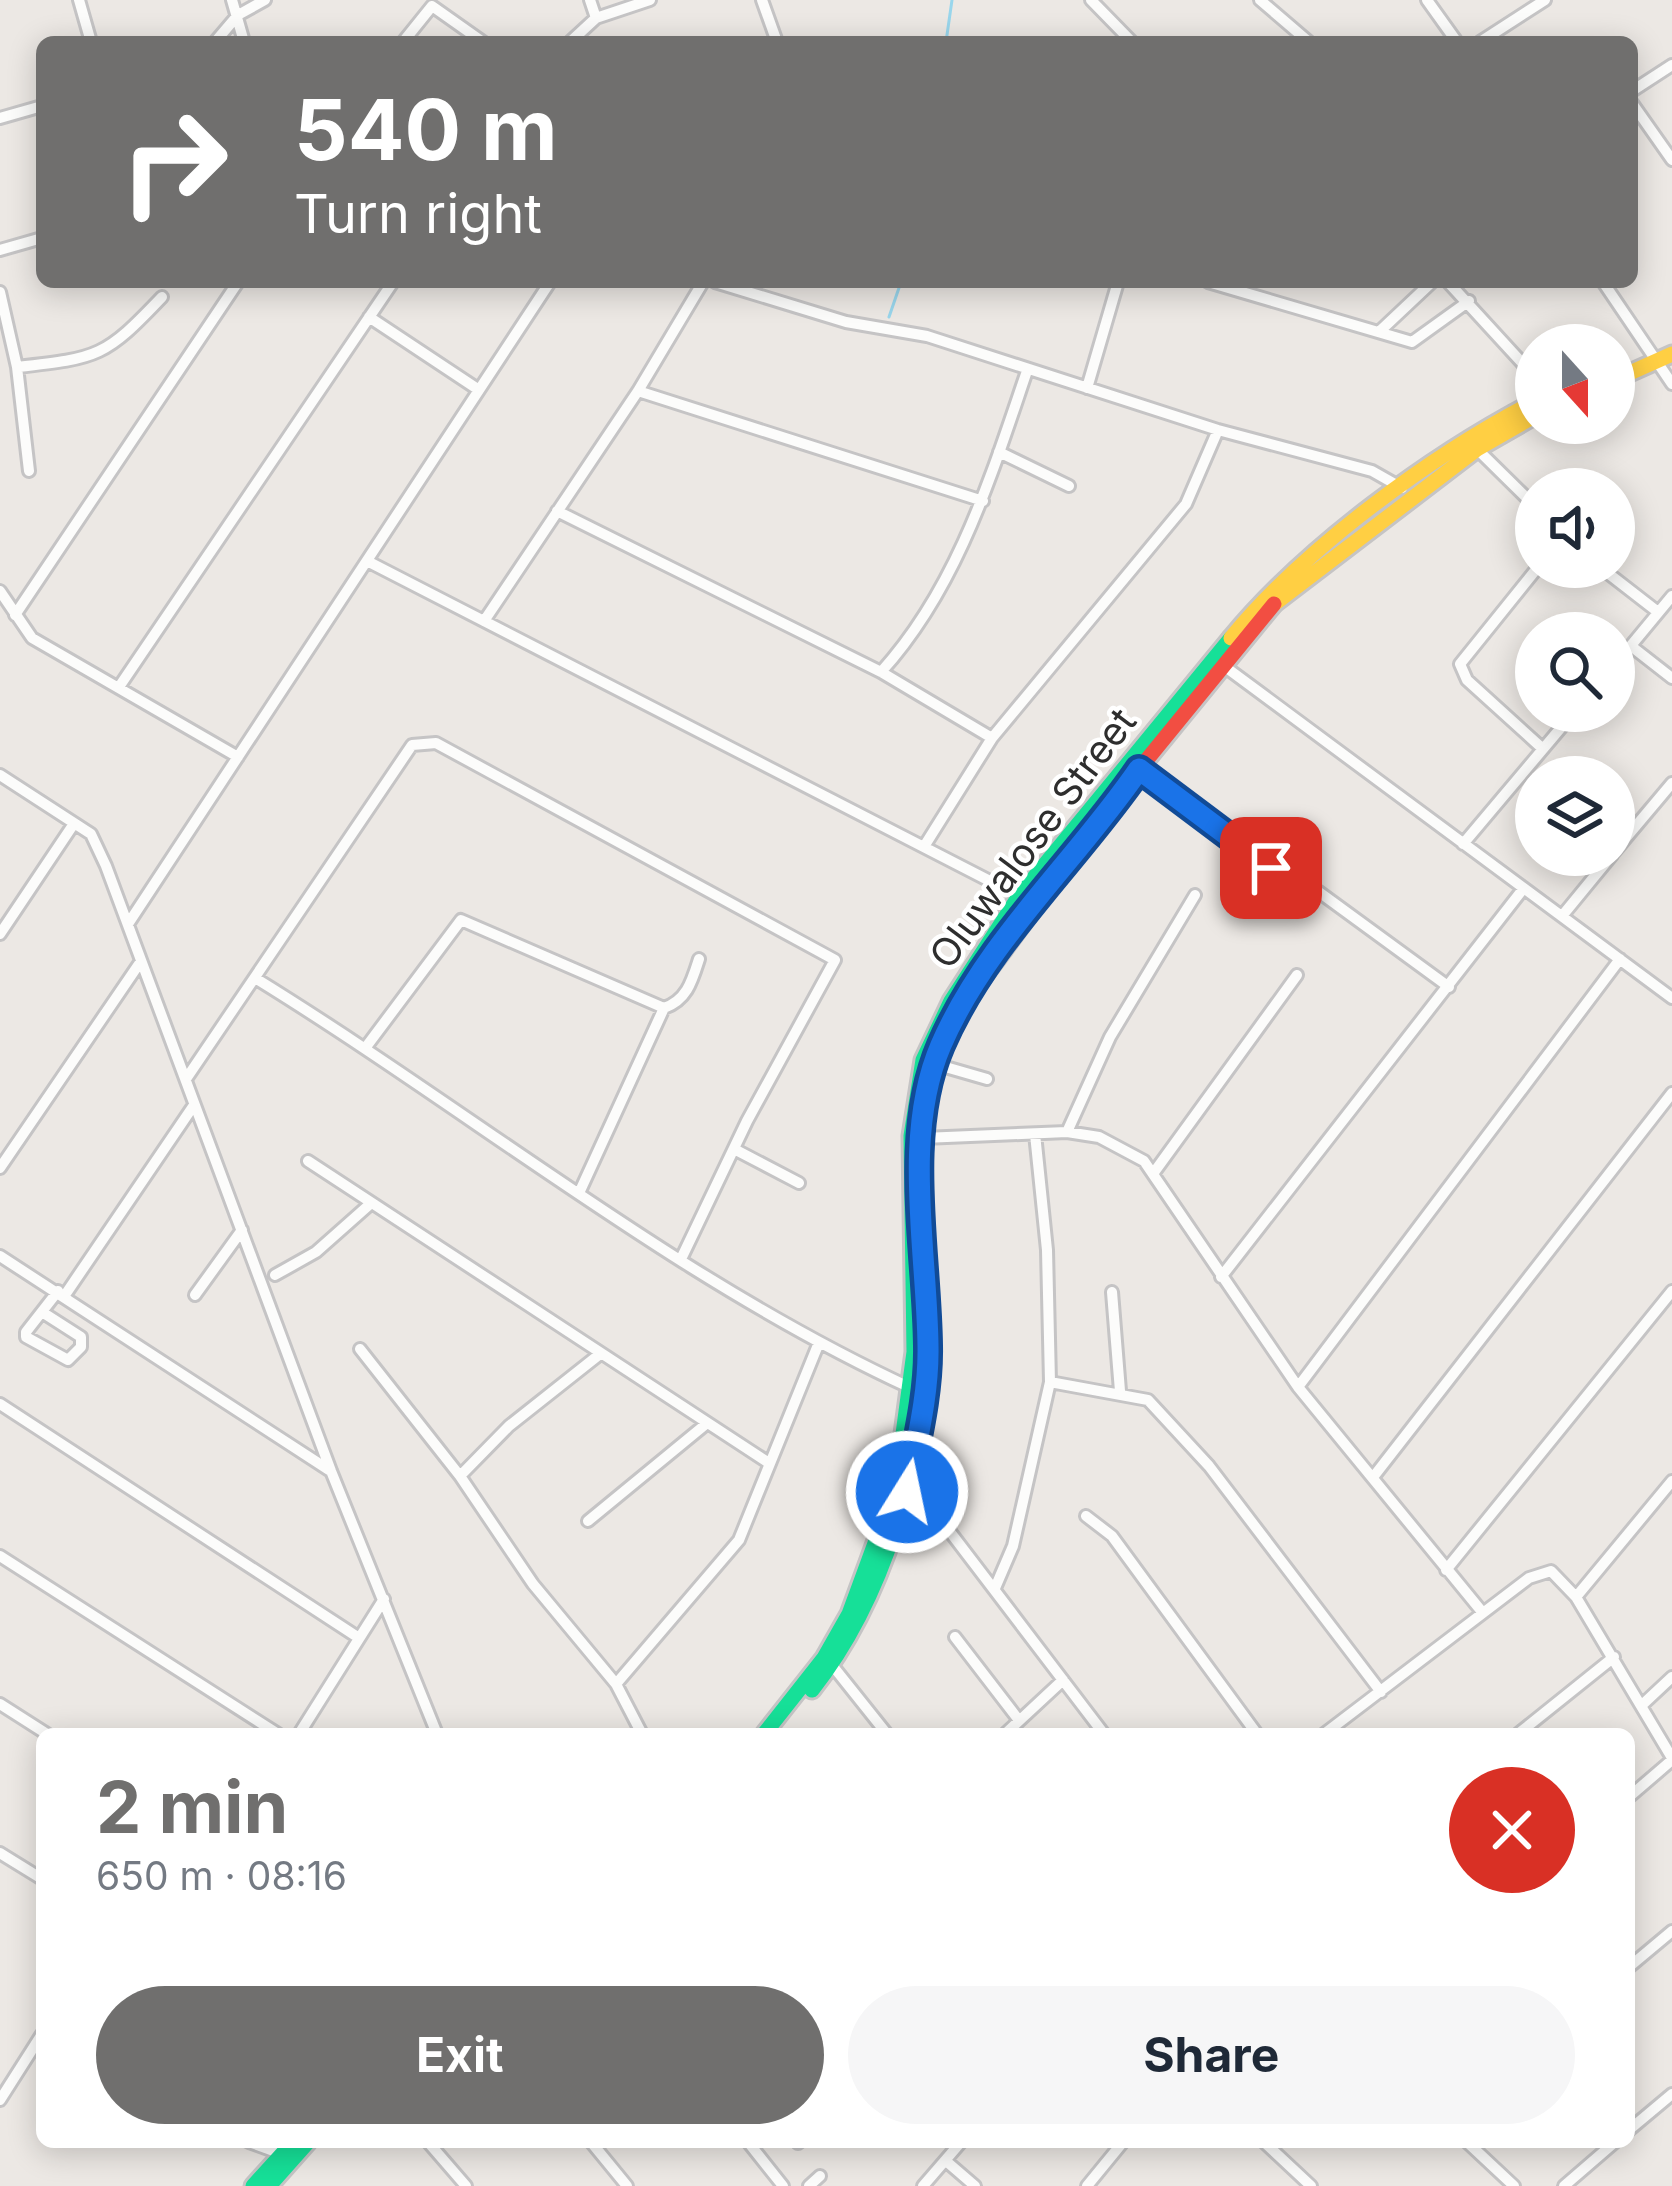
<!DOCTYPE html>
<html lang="en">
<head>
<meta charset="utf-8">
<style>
	body { margin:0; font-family:Inter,sans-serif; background:#f6f6f7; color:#1f2937; height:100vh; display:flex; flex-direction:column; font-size:45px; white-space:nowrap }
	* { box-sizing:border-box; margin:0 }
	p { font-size:39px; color:#747a83 }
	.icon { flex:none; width:66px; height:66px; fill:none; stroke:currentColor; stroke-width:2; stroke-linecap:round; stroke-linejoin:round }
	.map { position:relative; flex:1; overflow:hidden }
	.panel { position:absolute; left:36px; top:1728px; width:1599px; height:420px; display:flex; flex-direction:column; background:#fff; border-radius:18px; box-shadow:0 6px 30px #0003 }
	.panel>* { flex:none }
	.top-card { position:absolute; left:36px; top:36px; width:1602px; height:252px; border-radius:18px; box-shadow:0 6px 30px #0003; background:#706f6e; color:#fff; overflow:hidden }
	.needle { width:78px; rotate:159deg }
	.tools { position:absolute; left:1515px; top:324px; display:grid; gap:24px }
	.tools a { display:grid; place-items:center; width:120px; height:120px; border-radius:50%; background:#fff; box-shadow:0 6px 30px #0003; font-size:60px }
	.pin { position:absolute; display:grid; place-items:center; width:102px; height:102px; color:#fff; margin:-51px; border-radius:24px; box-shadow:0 6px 18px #0006 }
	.me { position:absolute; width:132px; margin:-66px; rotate:10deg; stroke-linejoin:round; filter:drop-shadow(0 0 9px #0008) }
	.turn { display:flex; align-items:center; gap:42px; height:252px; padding:0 60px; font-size:54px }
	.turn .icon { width:156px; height:156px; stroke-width:2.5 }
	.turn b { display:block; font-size:84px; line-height:102px }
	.round { display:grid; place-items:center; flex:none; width:126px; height:126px; border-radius:63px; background:#f6f6f7 }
	.head { display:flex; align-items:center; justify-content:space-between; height:204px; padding:0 60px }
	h1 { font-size:72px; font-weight:700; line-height:90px; color:#706f6e }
	.primary-button { display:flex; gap:24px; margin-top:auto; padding:24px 60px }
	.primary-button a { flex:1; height:138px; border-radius:72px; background:#706f6e; color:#fff; font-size:48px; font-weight:700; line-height:138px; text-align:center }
	.primary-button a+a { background:#f6f6f7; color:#1f2937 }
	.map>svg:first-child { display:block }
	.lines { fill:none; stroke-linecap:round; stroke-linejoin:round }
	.stream { stroke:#99d6ec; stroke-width:3 }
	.street-casing { stroke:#c5c4c5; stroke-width:16 }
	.fast-casing { stroke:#c5c4c5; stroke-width:21 }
	.slow-casing { stroke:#c5c4c5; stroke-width:21 }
	.jam-casing { stroke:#c5c4c5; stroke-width:21 }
	.street { stroke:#fcfcfb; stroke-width:10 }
	.fast { stroke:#16e098; stroke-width:15 }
	.slow { stroke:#ffcf43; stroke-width:15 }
	.jam { stroke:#f24e42; stroke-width:15 }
	.route-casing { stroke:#114b97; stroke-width:30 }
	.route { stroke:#1a73e8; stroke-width:21 }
	.labels { text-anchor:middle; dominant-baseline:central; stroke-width:9; stroke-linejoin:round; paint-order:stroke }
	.street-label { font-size:39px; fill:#2e2e2e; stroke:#fff }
</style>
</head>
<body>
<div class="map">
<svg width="1672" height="2186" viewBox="0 0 1672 2186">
	<rect width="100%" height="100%" fill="#ece8e4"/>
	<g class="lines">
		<path class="stream" d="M 946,42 L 952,0
			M 889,317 L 901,282"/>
		<defs>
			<path id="street" d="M 79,0 L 91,42
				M 232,0 L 244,42
				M 590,0 L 596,18
				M 762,0 L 777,42
				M 1091,0 L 1132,42
				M 1260,0 L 1309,42
				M 1427,0 L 1457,42
				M 215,42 L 238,15 L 265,0
				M 403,42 L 432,6 L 483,42
				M 570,42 L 596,18 L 650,0
				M 1480,42 L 1545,0
				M 1632,91 L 1672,65
				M 1632,103 L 1672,160
				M 0,118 L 42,106
				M 0,250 L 42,238
				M 715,282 L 846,322 L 927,336 L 1218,430 L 1372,471 L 1402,488
				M 1208,282 L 1412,342 L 1469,301
				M 1448,282 L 1536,378
				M 1603,282 L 1672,384
				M 0,292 L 17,367 L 29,471
				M 369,317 L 476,388
				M 1381,330 L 1432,282
				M 17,367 C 99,358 105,357 162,297
				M 1087,388 L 1118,282
				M 638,391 L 983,501
				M 1477,449 L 1536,507
				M 999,452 L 1069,486
				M 557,511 L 881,672 L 992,738
				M 369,562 L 1019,896
				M 1538,567 L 1460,664 L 1467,680 L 1543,749
				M 1600,567 L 1658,612
				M 0,591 L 32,638 L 238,757
				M 15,615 L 238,282
				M 484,621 L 638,391 L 703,282
				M 1631,646 L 1672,678
				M 1224,666 L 1672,998
				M 1614,666 L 1672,596
				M 881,672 C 958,587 991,476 1027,371
				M 119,687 L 393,282
				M 1139,769 L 1271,868 L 1319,892 L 1449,987
				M 0,775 L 91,834 L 106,866 L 331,1471 L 437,1734
				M 1463,844 L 1575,711
				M 925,845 L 992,738 L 1186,504 L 1218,430
				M 1614,852 L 1672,783
				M 1562,916 L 1612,855
				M 128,924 L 550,282
				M 0,934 L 73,825
				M 255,978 C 474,1113 677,1280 911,1388
				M 366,1047 L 461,920 L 664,1008
				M 935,1064 L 987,1079
				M 186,1079 L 412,745 L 436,743 L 835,960 L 747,1121 L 681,1259
				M 1067,1132 L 1110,1037 L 1195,895
				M 923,1138 L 1067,1132 L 1099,1137 L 1144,1161 L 1298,1387 L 1483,1613
				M 734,1149 L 799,1183
				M 308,1161 L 769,1463
				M 0,1168 L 139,964
				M 1155,1171 L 1297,975
				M 580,1191 L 664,1008 C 687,1000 692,981 699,959
				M 0,1256 L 329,1470
				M 275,1275 L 316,1252 L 369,1205
				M 1221,1277 L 1523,889
				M 1112,1292 L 1120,1391
				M 65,1295 L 194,1105
				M 195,1295 L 242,1230
				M 42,1312 L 81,1337 L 81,1347 L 68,1360 L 26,1337 L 26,1332 L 58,1291
				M 360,1349 L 460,1476 L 533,1584 L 616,1684 L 642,1734
				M 1050,1382 L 1148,1400 L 1209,1466 L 1381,1692
				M 1298,1387 L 1620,959
				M 0,1404 L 359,1638
				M 460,1476 L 509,1426 L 600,1354
				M 1374,1476 L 1672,1093
				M 907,1492 L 938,1516 L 1104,1734
				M 1086,1516 L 1112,1536 L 1257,1734
				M 588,1521 L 706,1424
				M 0,1556 L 278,1734
				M 1446,1570 L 1672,1291
				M 995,1588 L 1013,1546 L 1050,1382 L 1047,1250 L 1035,1134
				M 1576,1597 L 1672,1481
				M 955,1637 L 1018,1719
				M 832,1665 L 887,1734
				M 616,1684 L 739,1540 L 818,1345
				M 0,1704 L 47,1734
				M 1642,1705 L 1672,1677
				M 299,1734 L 384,1599
				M 1005,1734 L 1063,1680
				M 1324,1734 L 1529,1578 L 1551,1571 L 1576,1597 L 1672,1758
				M 1518,1734 L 1614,1657
				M 1629,1797 L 1672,1760
				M 0,1853 L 42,1879
				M 1629,1967 L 1672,1931
				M 0,2100 L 42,2034
				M 1629,2130 L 1672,2094
				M 249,2142 L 282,2154
				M 428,2142 L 466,2186
				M 591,2142 L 627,2186
				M 748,2142 L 783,2186
				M 1264,2142 L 1311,2186
				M 1467,2142 L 1514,2186
				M 798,2143 L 799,2142
				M 946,2161 L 975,2186
				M 809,2186 L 820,2176
				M 923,2186 L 961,2142
				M 1087,2186 L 1123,2142
				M 1564,2186 L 1615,2142"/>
			<path id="fast" d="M 812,1690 C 885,1598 922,1465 928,1349 C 933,1255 910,1158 935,1066 C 946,1023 978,985 1004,949
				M 764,1734 L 824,1658 L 849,1614 L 896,1486 L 914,1352 L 911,1136 L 923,1060 L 951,1001 L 1019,896 L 1231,638
				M 253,2186 L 293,2142
				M 269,2186 L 308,2142"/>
			<path id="slow" d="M 1614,380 L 1672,354
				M 1274,604 L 1477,449 L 1536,415
				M 1231,638 C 1306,547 1432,455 1536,401"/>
			<path id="jam" d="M 1004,949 L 1109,806 L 1274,604"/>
		</defs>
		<use href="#street" class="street-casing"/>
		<use href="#fast" class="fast-casing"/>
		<use href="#slow" class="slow-casing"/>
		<use href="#jam" class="jam-casing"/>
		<use href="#street" class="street"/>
		<use href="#fast" class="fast"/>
		<use href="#slow" class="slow"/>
		<use href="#jam" class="jam"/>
	</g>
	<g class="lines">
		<defs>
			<path id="route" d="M 907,1492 C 916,1444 929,1395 928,1346 C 927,1251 902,1135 941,1045 C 986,941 1077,860 1139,769 L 1271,868"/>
		</defs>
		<use href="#route" class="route-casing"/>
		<use href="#route" class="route"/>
	</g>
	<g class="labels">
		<g class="street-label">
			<text transform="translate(1032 838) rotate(-53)">Oluwalose Street</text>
		</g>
	</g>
</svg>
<div class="tools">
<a><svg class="needle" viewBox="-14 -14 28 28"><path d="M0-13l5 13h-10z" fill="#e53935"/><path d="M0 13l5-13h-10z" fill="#747a83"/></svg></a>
<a><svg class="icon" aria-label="sound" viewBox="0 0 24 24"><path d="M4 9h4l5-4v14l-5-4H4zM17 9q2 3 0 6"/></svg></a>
<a><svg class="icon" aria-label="search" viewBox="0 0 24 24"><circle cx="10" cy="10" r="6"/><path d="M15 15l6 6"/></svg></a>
<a><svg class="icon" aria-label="layers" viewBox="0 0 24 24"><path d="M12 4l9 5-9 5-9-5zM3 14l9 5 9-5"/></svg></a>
</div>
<div class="pin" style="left:1271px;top:868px;background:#d93025"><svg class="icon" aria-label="arrive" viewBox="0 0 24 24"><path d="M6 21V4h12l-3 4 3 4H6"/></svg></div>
<svg class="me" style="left:907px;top:1492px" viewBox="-20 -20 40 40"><circle r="17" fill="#1a73e8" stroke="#fff" stroke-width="3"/><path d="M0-11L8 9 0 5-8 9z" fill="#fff"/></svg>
<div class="top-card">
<div class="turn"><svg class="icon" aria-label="right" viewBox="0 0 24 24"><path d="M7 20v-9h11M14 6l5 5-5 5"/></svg><div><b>540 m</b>Turn right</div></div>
</div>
<section class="panel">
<div class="head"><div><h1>2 min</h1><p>650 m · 08:16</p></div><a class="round" style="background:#d93025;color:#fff"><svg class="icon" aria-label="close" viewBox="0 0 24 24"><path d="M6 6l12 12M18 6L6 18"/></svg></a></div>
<div class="primary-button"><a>Exit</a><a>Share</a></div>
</section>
</div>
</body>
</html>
